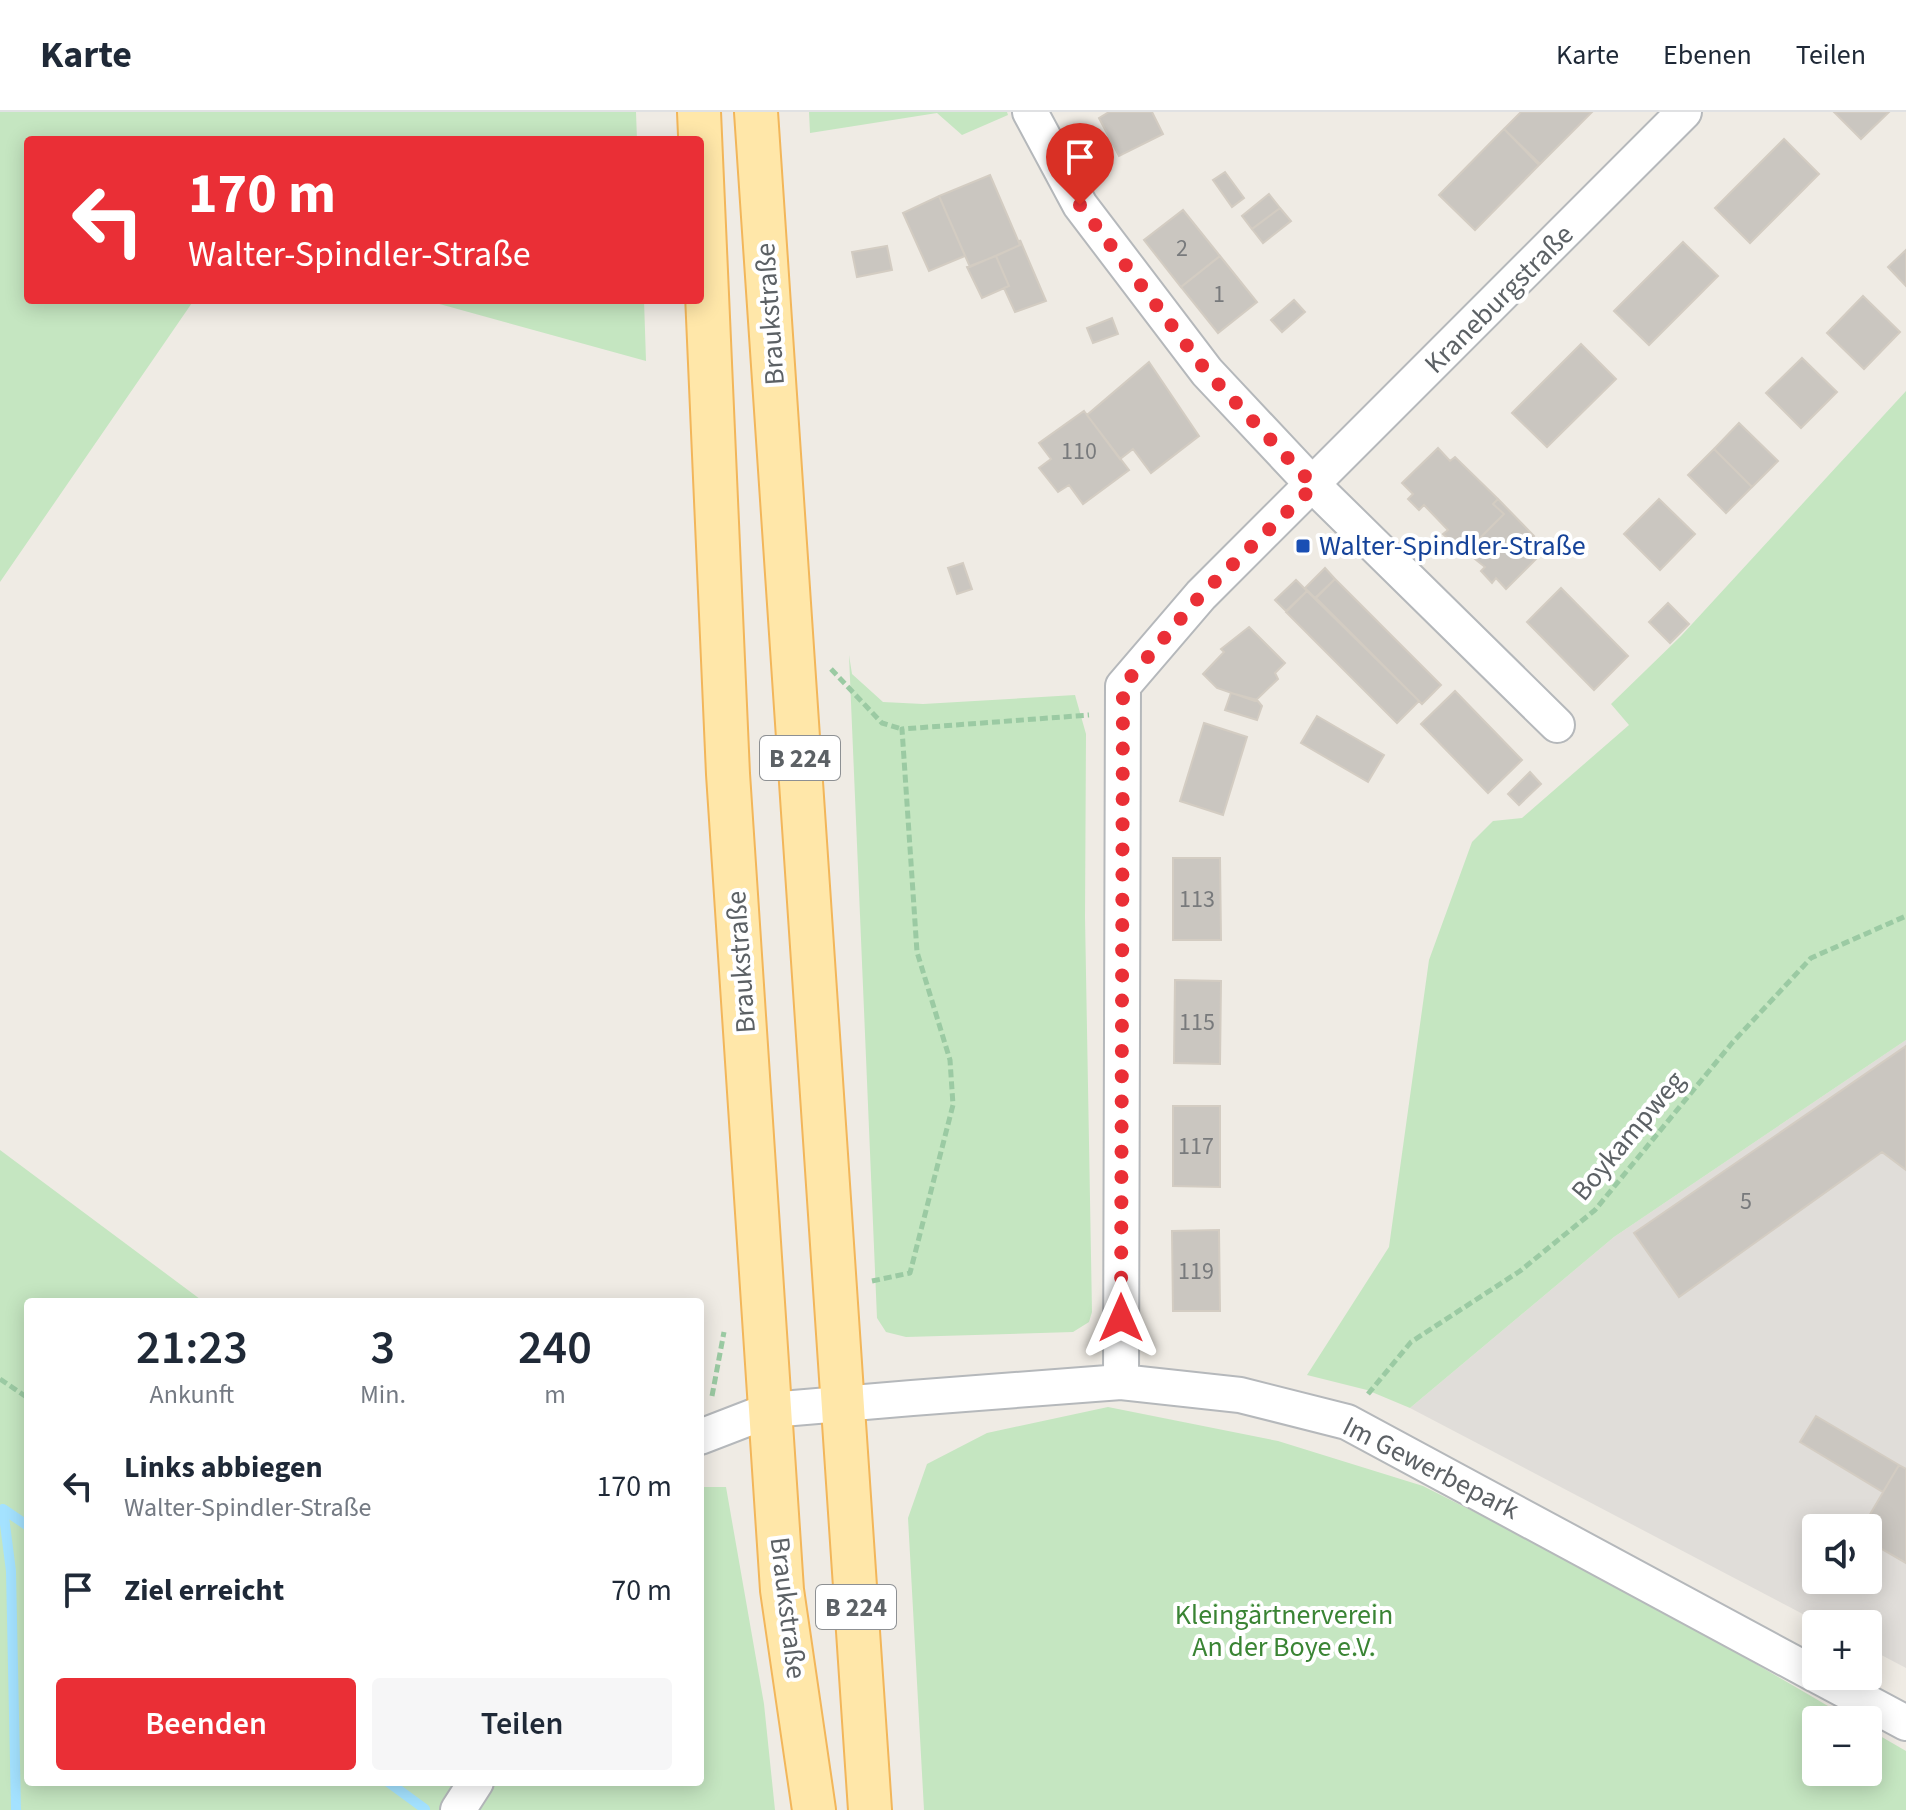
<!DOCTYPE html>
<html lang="de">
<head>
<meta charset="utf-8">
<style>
	body { margin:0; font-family:"Source Sans 3",sans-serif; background:#f6f6f7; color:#1f2937; height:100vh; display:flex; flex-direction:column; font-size:30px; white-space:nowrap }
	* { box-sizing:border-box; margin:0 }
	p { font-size:26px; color:#747a83 }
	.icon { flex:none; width:44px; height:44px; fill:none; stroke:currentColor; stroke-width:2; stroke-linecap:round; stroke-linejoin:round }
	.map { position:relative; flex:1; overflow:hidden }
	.side { position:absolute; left:24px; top:1186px; width:680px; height:488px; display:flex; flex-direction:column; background:#fff; border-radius:8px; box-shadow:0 4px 20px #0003 }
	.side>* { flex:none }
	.hud { position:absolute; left:24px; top:24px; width:680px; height:168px; border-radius:8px; box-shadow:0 4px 20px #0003; background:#ea2f36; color:#fff; overflow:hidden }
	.tools { position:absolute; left:1802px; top:1402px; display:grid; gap:16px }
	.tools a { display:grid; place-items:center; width:80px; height:80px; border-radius:8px; background:#fff; box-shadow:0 4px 20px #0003; font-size:40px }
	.pin { position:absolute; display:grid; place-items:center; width:68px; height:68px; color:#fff; margin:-82px -34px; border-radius:50% 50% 50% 0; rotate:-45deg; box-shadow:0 0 8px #0007 }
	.pin .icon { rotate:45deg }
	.me { position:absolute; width:88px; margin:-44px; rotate:0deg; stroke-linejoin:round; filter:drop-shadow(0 0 6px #0008) }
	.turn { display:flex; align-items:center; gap:28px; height:168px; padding:0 32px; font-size:36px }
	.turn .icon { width:104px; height:104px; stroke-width:2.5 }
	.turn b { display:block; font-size:56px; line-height:68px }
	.eta { display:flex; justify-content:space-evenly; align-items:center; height:136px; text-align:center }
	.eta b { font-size:48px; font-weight:600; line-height:56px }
	.action { display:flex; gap:16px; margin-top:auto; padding:16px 32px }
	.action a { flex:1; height:92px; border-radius:8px; background:#ea2f36; color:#fff; font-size:32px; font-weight:600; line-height:92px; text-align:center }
	.action a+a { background:#f6f6f7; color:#1f2937 }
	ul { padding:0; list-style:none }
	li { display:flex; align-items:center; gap:24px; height:104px; padding:0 32px }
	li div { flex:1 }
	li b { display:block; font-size:30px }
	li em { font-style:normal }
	header { display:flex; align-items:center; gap:48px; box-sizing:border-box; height:112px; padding:0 40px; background:#fff; border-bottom:2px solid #e0e1e3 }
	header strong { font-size:38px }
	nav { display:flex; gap:44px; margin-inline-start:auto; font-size:28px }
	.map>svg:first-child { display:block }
	.industrial { fill:#e0ddd9; fill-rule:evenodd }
	.green { fill:#c5e6c1 }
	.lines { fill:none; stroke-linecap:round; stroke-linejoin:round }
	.stream { stroke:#a4e2ff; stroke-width:10 }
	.building { fill:#cac6c0; stroke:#d3ccc2; stroke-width:2 }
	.minor-casing { stroke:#b5b8bb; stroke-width:38 }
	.major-casing { stroke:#f2b65a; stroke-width:46 }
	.path { stroke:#9bcaa3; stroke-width:5; stroke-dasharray:8 4; stroke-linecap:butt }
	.minor { stroke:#fff; stroke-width:34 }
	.major { stroke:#ffe7a9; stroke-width:42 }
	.route { stroke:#ea2f36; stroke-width:14; stroke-dasharray:0 25.2 }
	.transit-dot { fill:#1a4fb4; stroke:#fff; stroke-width:3 }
	.labels { text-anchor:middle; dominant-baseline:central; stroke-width:8; stroke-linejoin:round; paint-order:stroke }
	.number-label { font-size:24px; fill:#787a7c }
	.shield { fill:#fff; stroke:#8d9093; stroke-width:2 }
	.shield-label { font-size:26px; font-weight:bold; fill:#5c6165 }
	.street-label { font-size:28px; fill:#5c6165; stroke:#fff }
	.transit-label { font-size:28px; fill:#164399; stroke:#fff; text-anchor:start }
	.park-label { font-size:28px; fill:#3a8434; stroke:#fff }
</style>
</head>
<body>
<header>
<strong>Karte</strong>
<nav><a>Karte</a><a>Ebenen</a><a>Teilen</a></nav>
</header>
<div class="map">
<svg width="1906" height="1698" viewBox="0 0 1906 1698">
	<rect width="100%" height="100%" fill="#efebe4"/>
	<path class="industrial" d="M 1906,928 L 1906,1556 L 1868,1536 L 1868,1512 L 1822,1512 L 1410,1296 L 1614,1125 ZM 1816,1416 L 1868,1416 L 1868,1468 L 1816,1468 Z"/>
	<path class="green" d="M 0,0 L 636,0 L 637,28 L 28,28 L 28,188 L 194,188 L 0,470 Z
		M 809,0 L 1007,0 L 1008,3 L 962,23 L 937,1 L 810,21 Z
		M 425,188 L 644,188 L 646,249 Z
		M 1906,279 L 1906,928 L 1614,1125 L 1410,1296 L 1367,1278 L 1307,1263 L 1389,1135 L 1429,848 L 1472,730 L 1493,709 L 1522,706 L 1629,613 L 1611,592 L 1681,524 Z
		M 849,543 L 852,562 L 883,590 L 923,592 L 1075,583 L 1086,622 L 1085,805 L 1092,1200 L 1089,1210 L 1073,1220 L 906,1225 L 886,1220 L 877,1206 Z
		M 0,1038 L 204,1190 L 28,1190 L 28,1670 L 487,1670 L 485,1683 L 494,1670 L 700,1670 L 700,1375 L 726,1375 L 764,1592 L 775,1698 L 0,1698 Z
		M 1108,1295 L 1278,1329 L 1423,1374 L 1631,1479 L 1852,1608 L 1816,1608 L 1816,1660 L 1868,1660 L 1868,1617 L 1906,1639 L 1906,1698 L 924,1698 L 908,1406 L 927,1352 L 987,1321 Z"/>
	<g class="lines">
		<path class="stream" d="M 3,1397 L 11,1459 L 16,1698
			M 3,1397 L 28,1414
			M 388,1670 L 425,1697"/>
	</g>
	<path class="building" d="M 1109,0 L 1152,0 L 1163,22 L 1119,44 L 1099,6 Z
		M 1521,0 L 1592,0 L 1540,52 L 1504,17 Z
		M 1834,0 L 1889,0 L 1861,27 Z
		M 1504,17 L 1539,53 L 1475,118 L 1439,83 Z
		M 1784,27 L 1819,62 L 1750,131 L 1715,96 Z
		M 1225,60 L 1244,86 L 1232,95 L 1213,68 Z
		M 990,63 L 1020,133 L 970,155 L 939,84 Z
		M 1269,82 L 1280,96 L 1252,117 L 1242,104 Z
		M 939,84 L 965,144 L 929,159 L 903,101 Z
		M 1280,96 L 1291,109 L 1263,131 L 1252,117 Z
		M 1183,98 L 1220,144 L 1181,175 L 1144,128 Z
		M 1020,128 L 1046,189 L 1015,200 L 1004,176 L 1009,174 L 996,144 L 1020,133 Z
		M 1683,130 L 1718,164 L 1649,233 L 1614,199 Z
		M 887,134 L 892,158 L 857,165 L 852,140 Z
		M 1906,138 L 1906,174 L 1888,155 Z
		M 996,144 L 1009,174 L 982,186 L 967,155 Z
		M 1220,144 L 1257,190 L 1218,221 L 1181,175 Z
		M 1863,184 L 1900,220 L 1864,257 L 1827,221 Z
		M 1294,188 L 1305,200 L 1282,220 L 1271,208 Z
		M 1112,206 L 1118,222 L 1093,231 L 1087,216 Z
		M 1581,232 L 1616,267 L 1547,335 L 1512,301 Z
		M 1802,246 L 1837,280 L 1801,316 L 1766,281 Z
		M 1149,250 L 1199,324 L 1151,361 L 1133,337 L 1120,347 L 1087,303 Z
		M 1084,299 L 1129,358 L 1083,392 L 1069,373 L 1058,380 L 1039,356 L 1051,347 L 1039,331 Z
		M 1739,311 L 1778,349 L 1752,375 L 1714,337 Z
		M 1438,336 L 1450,349 L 1455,345 L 1498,387 L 1493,392 L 1504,402 L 1468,438 L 1459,429 L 1455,433 L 1443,422 L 1448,418 L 1424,393 L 1419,398 L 1408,387 L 1413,382 L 1402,371 Z
		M 1714,337 L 1752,375 L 1726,401 L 1688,363 Z
		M 1498,387 L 1534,424 L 1530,428 L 1542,441 L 1506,477 L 1496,466 L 1492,471 L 1481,459 L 1485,455 L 1466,440 L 1504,402 L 1493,392 Z
		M 1659,387 L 1695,422 L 1660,458 L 1624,422 Z
		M 963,451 L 972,477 L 957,482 L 948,456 Z
		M 1325,456 L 1335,467 L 1315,486 L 1305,476 Z
		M 1335,467 L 1441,573 L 1422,592 L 1316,486 Z
		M 1296,468 L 1307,479 L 1286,499 L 1275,488 Z
		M 1561,476 L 1628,544 L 1594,578 L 1527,510 Z
		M 1307,479 L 1419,589 L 1397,611 L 1286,500 Z
		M 1668,491 L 1689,512 L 1670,531 L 1649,510 Z
		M 1249,515 L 1285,551 L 1275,561 L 1278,567 L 1255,589 L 1217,576 L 1203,562 L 1224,540 L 1221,537 Z
		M 1455,579 L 1522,648 L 1488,681 L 1421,612 Z
		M 1231,581 L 1257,588 L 1262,594 L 1257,608 L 1225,598 Z
		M 1317,604 L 1384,643 L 1368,670 L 1301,631 Z
		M 1204,611 L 1247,625 L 1223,703 L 1180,689 Z
		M 1530,660 L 1541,672 L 1519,693 L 1508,682 Z
		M 1173,746 L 1220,746 L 1221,828 L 1173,828 Z
		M 1175,868 L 1221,869 L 1220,952 L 1174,951 Z
		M 1906,934 L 1906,1058 L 1882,1040 L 1679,1185 L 1634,1121 Z
		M 1173,994 L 1220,994 L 1220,1075 L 1173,1074 Z
		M 1219,1118 L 1220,1199 L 1173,1199 L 1172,1119 Z
		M 1816,1304 L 1899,1353 L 1883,1380 L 1800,1330 Z
		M 1899,1353 L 1906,1357 L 1906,1451 L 1868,1429 L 1868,1416 L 1862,1416 Z"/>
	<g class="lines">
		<defs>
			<path id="minor" d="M 1030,0 L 1080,93 L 1207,260 L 1314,374 L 1557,613
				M 1121,1270 L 1123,574 L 1201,483 L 1684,0
				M 700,1325 L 770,1298 L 912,1286 L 1121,1270 L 1240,1283 L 1347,1310 L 1816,1563
				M 1818,1564 L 1906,1611
				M 458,1698 L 476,1670"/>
			<path id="major" d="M 699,0 L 728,662 L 782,1478 L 814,1698
				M 756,0 L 870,1698"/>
		</defs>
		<use href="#minor" class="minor-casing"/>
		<use href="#major" class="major-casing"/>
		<path class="path" d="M 831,557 L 882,611 L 902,617
			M 872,1169 L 910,1161 L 953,993 L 950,948 L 917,840 L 902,617 L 1089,603
			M 0,1267 L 28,1286
			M 1368,1282 L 1411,1230 L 1520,1159 L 1595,1098 L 1732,931 L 1811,846 L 1906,804
			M 712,1284 L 724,1220"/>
		<use href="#minor" class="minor"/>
		<use href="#major" class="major"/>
	</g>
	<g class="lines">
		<path class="route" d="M 1080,93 L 1207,260 L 1314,374 L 1201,483 L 1123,574 L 1121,1206"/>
	</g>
	<rect class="transit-dot" x="1295" y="426" width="16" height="16" rx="4"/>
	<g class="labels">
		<g class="number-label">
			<text x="1182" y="136">2</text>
			<text x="1219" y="182">1</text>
			<text x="1079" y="339">110</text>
			<text x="1197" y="787">113</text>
			<text x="1197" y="910">115</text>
			<text x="1196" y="1034">117</text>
			<text x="1746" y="1089">5</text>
			<text x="1196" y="1159">119</text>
		</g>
		<g class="shield">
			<rect x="760" y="624" width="80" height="44" rx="6"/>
			<rect x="816" y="1473" width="80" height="44" rx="6"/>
		</g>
		<g class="shield-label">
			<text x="800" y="646">B 224</text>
			<text x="856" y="1495">B 224</text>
		</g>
		<g class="street-label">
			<text transform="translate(1499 187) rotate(-45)">Kraneburgstraße</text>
			<text transform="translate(770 202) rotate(-94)">Braukstraße</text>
			<text transform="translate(741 850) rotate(-94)">Braukstraße</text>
			<text transform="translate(1628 1024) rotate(-50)">Boykampweg</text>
			<text transform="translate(1431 1356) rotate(27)">Im Gewerbepark</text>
			<text transform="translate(788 1496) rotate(83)">Braukstraße</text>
		</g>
		<g class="transit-label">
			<text x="1319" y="434">Walter-Spindler-Straße</text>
		</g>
		<g class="park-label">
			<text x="1284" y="1503">Kleingärtnerverein<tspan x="1284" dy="32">An der Boye e.V.</tspan></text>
		</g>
	</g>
</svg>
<div class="tools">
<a><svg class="icon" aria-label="sound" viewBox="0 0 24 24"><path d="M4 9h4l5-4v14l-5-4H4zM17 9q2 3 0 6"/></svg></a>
<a>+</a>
<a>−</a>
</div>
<div class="pin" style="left:1080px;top:93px;background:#d93025"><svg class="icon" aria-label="arrive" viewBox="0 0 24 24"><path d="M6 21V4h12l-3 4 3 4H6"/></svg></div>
<svg class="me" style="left:1121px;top:1206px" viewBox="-20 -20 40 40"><path d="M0-17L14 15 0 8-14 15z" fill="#ea2f36" stroke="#fff" stroke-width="4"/></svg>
<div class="hud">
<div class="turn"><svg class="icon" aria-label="left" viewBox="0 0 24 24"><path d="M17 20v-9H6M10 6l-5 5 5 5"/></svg><div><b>170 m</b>Walter-Spindler-Straße</div></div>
</div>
<section class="side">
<div class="eta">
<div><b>21:23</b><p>Ankunft</p></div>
<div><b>3</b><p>Min.</p></div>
<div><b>240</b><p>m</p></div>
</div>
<ul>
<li><svg class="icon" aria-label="left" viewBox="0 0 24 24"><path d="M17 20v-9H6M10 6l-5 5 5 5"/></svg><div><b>Links abbiegen</b><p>Walter-Spindler-Straße</p></div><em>170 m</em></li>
<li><svg class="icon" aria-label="arrive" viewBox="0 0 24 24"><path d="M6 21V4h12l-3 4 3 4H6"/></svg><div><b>Ziel erreicht</b></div><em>70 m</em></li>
</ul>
<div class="action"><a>Beenden</a><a>Teilen</a></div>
</section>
</div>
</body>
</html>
